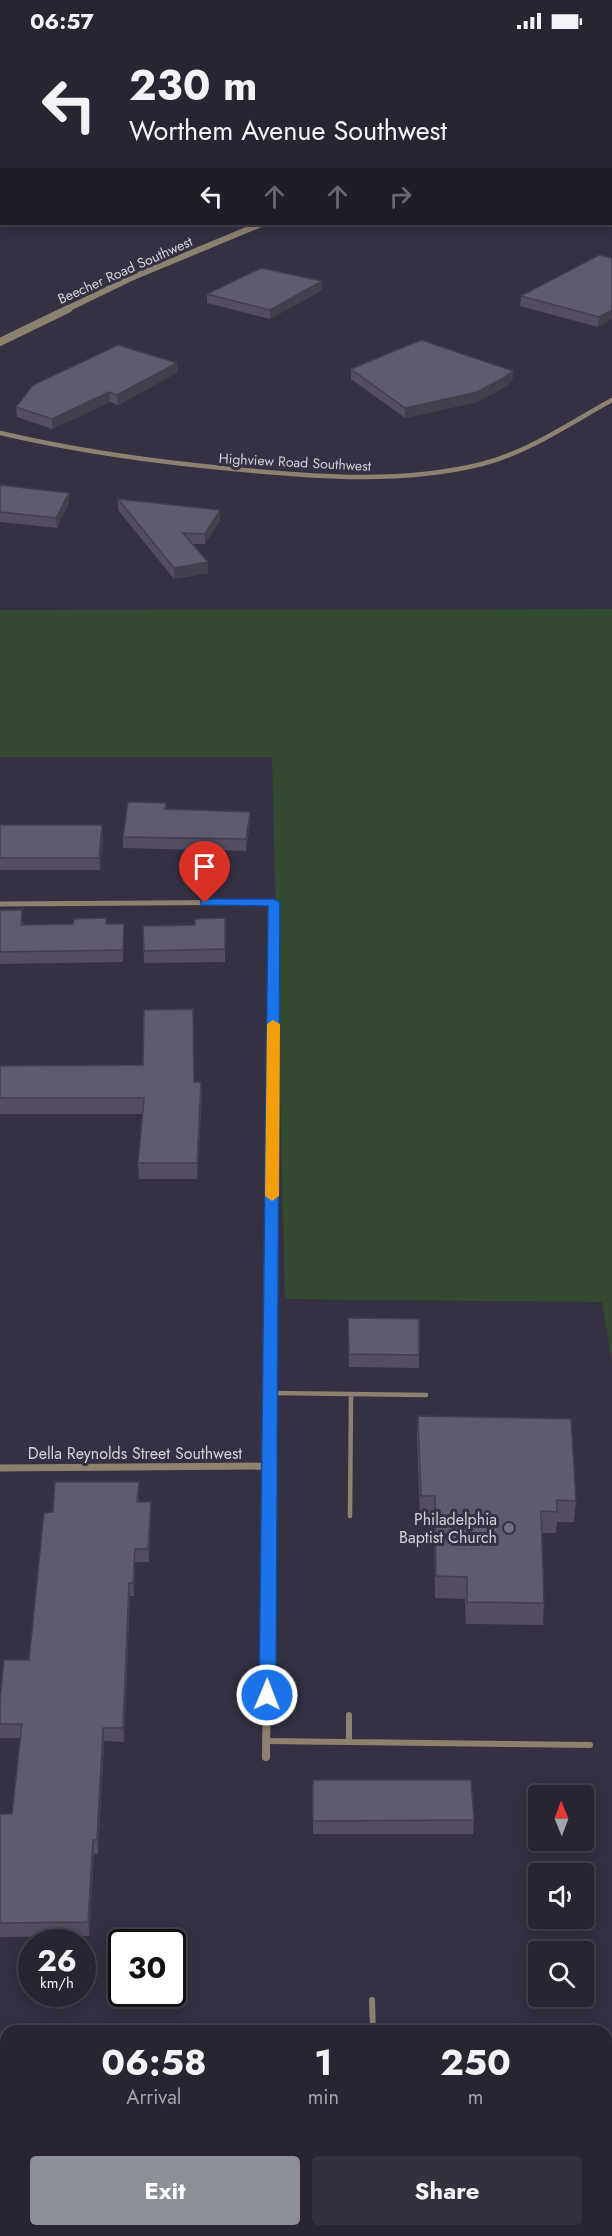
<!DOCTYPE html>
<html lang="en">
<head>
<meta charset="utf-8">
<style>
	body { margin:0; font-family:Jost,sans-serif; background:#34303e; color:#f1f3f6; height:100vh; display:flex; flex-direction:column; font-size:22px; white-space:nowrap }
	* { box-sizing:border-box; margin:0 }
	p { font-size:20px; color:#a5a4ac }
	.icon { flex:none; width:33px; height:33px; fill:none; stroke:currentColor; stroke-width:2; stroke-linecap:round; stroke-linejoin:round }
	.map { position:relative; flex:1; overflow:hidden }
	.drawer { position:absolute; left:0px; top:1983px; width:612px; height:212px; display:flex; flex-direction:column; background:#282432; border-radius:18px 18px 0 0; box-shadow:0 3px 15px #0003,0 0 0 2px #44414d }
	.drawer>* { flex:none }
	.guide { position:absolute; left:0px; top:0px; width:612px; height:183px; box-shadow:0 3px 15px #0003,0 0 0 2px #44414d; background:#282432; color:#f1f3f6; overflow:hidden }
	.needle { width:39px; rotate:359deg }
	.tools { position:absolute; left:528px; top:1743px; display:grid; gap:12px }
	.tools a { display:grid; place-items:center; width:66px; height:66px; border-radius:6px; background:#282432; box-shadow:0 3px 15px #0003,0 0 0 2px #44414d; font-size:30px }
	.speed { position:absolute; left:18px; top:1887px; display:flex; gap:12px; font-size:30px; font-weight:700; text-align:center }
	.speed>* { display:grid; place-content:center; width:78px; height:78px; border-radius:50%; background:#282432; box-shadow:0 3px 15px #0003,0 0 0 2px #44414d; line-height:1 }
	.speed small { font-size:15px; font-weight:400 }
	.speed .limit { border:3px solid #111; border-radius:9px; background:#fff; color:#111 }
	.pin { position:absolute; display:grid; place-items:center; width:51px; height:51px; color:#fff; margin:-62px -26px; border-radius:50% 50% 50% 0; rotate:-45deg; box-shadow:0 0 6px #0007 }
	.pin .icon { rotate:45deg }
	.me { position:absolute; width:66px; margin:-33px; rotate:1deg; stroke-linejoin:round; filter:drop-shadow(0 0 4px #0008) }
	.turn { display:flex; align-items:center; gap:21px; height:126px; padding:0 30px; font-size:27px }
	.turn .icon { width:78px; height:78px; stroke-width:2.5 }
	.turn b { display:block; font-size:42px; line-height:51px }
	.lanes { display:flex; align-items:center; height:57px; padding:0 30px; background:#0003; justify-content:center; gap:30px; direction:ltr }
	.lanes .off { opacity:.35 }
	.eta { display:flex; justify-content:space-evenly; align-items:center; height:102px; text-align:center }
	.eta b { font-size:36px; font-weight:700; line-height:42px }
	.cta { display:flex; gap:12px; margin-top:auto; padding:12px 30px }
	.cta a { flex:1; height:69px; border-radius:6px; background:#8c9099; color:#fff; font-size:24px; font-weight:700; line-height:69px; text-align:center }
	.cta a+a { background:#34303e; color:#f1f3f6 }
	.status { display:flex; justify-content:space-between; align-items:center; height:42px; padding:0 30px; background:#282432; direction:ltr }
	.status svg { height:16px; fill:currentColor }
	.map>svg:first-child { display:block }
	.green { fill:#334a31 }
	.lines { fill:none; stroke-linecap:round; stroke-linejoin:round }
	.service-far1 { stroke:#8f816f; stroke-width:4.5 }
	.service { stroke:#8f816f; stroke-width:6 }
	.minor-far4 { stroke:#8f816f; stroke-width:3 }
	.minor-far3 { stroke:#8f816f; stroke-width:4.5 }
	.minor-far2 { stroke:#8f816f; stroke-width:5 }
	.minor-far1 { stroke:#8f816f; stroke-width:7 }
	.minor { stroke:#8f816f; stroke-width:8 }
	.tertiary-far1 { stroke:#8f816f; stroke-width:6 }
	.tertiary { stroke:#8f816f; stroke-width:8 }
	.wall { fill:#534d5f }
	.shaded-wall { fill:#433f4d }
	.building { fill:#605a6e; stroke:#433f4d; stroke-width:1.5 }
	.route { fill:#1a73e8; stroke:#114b97; stroke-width:1.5 }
	.slow { fill:#f59e0b }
	.worship-dot { fill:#6b7280; stroke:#353042; stroke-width:2 }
	.labels { text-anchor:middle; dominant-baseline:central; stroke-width:6; stroke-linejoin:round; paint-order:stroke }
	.far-street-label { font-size:14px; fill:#d3d0dc; stroke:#353042 }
	.street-label { font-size:16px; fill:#d3d0dc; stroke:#353042 }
	.poi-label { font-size:16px; fill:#d3d0dc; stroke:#353042; text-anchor:end }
</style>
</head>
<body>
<div class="status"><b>06:57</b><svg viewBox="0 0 49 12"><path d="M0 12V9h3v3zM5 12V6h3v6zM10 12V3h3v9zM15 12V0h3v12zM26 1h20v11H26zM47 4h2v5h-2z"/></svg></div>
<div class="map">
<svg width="612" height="2194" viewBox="0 0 612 2194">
	<rect width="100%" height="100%" fill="#353042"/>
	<path class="green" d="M 612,567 L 612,1321 L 602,1260 L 285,1257 L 272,715 L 0,715 L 0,568 Z"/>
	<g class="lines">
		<path class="service-far1" d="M 271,1351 L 426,1353
			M 350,1474 L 351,1352"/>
		<path class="service" d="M 349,1673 L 349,1700
			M 267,1699 L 590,1703
			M 372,1958 L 373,1989
			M 378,2188 L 378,2194"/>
		<path class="minor-far4" d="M 65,0 L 68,2"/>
		<path class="minor-far3" d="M 0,391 C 77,409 155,420 233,427 C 316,435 401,442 482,422 C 529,410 570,381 612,358"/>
		<path class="minor-far2" d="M 0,862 L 274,860 L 273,1020"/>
		<path class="minor-far1" d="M 0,1426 L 271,1424
			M 268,1542 L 273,1019"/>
		<path class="minor" d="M 266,1715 L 268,1541"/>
		<path class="tertiary-far1" d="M 65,268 L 131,236 L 261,182"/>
		<path class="tertiary" d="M 0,300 L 68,267"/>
	</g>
	<path class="wall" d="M 133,0 L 272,0 L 277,2 L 139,2 Z
		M 612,216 L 598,285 L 520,264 L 521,254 Z
		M 322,248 L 270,277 L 207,261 L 207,252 Z
		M 351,327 L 513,329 L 512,339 L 509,341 L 509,343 L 477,360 L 405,376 L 351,337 Z
		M 178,330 L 118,363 L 110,360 L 52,387 L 17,375 L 16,365 Z
		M 0,443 L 69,461 L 57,486 L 0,480 Z
		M 118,457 L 220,478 L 205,502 L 193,502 L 208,520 L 208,531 L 174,537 L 118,468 Z
		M 166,761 L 167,767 L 250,781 L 246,809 L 123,806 L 123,795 Z
		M 0,783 L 103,794 L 100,828 L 0,828 Z
		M 0,868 L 23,880 L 23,883 L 124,882 L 123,920 L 0,922 Z
		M 225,876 L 225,920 L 144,921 L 143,884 L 195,883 Z
		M 0,1024 L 201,1040 L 202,1056 L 197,1137 L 139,1137 L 138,1121 L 142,1072 L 0,1072 Z
		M 348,1276 L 419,1313 L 419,1326 L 349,1325 Z
		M 418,1374 L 576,1459 L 574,1480 L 557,1480 L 556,1491 L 541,1491 L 544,1561 L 543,1583 L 466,1582 L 465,1557 L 435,1556 L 434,1476 L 420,1476 L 417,1395 Z
		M 139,1440 L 139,1460 L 151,1473 L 149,1520 L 135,1520 L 134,1554 L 130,1554 L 124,1700 L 104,1699 L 98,1812 L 94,1812 L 89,1894 L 0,1895 L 0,1772 L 12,1772 L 20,1696 L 0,1696 L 0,1659 L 29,1618 L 53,1470 Z
		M 313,1738 L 474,1778 L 473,1792 L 313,1792 Z
		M 0,2071 L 6,2071 L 6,2188 L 95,2188 L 95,2194 L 0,2194 Z"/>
	<path class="shaded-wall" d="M 322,239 L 322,248 L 270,277 L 270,268 Z
		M 612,268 L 612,277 L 598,285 L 599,275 Z
		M 177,321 L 178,330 L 118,363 L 117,353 Z
		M 513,329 L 512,339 L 509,341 L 509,343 L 477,360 L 405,376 L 405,366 L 507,333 Z
		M 109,350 L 110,360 L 52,387 L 52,377 Z
		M 69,451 L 69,461 L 57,486 L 56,476 Z
		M 220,468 L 220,478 L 205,502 L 205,492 Z
		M 208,520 L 208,531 L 174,537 L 174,526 Z
		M 250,770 L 250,781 L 246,809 L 246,797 Z
		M 102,783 L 103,794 L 100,828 L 99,816 Z
		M 201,1040 L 202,1056 L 197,1137 L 197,1121 Z
		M 139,1440 L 139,1453 L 138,1473 L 137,1460 Z
		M 151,1460 L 151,1473 L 149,1520 L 148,1507 Z
		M 135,1507 L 135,1520 L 134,1554 L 133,1541 Z
		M 129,1541 L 130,1554 L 124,1700 L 123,1686 Z
		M 103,1686 L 104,1699 L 98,1812 L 97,1798 Z
		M 93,1798 L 94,1812 L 89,1894 L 88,1880 Z"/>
	<path class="building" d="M 166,0 L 272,0 L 277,2 L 173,2 Z
		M 411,0 L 448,0 L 446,2 L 409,2 Z
		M 612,41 L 612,90 L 610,91 L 610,42 Z
		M 599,213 L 612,216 L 612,268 L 599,275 L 521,254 Z
		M 261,226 L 322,239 L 270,268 L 207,252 Z
		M 421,298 L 513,329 L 507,333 L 509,333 L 477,350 L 405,366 L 351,327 Z
		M 118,303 L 177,321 L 117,353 L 109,350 L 52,377 L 16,365 L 33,343 Z
		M 0,443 L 69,451 L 56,476 L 0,470 Z
		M 118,457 L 220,468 L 205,492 L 183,491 L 208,520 L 174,526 Z
		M 128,760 L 166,761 L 165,767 L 250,770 L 246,797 L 123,795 Z
		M 0,783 L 102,783 L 99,816 L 0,816 Z
		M 0,868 L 22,868 L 21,883 L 73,882 L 74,877 L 106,876 L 106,882 L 124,882 L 123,908 L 0,910 Z
		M 225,876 L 225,907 L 144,909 L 143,884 L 195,883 L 195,877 Z
		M 193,967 L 194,1040 L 201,1040 L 197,1121 L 138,1121 L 144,1056 L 0,1056 L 0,1024 L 143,1023 L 144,968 Z
		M 348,1276 L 419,1277 L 419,1313 L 349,1312 Z
		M 418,1374 L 571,1377 L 576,1459 L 557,1458 L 557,1470 L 541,1469 L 544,1561 L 467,1560 L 467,1535 L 436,1534 L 435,1454 L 421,1454 Z
		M 55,1440 L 139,1440 L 137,1460 L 151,1460 L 148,1507 L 135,1507 L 133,1541 L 129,1541 L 123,1686 L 103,1686 L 97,1798 L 93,1798 L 88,1880 L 0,1881 L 0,1772 L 12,1772 L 22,1682 L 0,1682 L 0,1659 L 4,1618 L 29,1618 L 44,1471 L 53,1470 Z
		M 313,1738 L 471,1738 L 474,1778 L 313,1779 Z
		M 305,1982 L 305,1989 L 268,1989 L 268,1983 Z
		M 0,2071 L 6,2071 L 6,2177 L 0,2177 Z"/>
	<path class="route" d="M 205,857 L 274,857 L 280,860 L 276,1653 L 273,1658 L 261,1658 L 259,1653 L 268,864 L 201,863 L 201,858 Z"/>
	<path class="slow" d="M 273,978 L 280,982 L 279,1154 L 272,1159 L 265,1154 L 267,982 Z"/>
	<circle class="worship-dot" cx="509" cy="1486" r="6"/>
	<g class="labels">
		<g class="far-street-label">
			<text transform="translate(125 228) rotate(-24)">Beecher Road Southwest</text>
			<text transform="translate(295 420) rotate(3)">Highview Road Southwest</text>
		</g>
		<g class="street-label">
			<text x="135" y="1411">Della Reynolds Street Southwest</text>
		</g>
		<g class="poi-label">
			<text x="497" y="1477">Philadelphia<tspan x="497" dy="18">Baptist Church</tspan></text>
		</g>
	</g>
</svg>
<div class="tools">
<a><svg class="needle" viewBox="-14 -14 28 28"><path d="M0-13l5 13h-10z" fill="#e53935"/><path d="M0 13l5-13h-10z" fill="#a5a4ac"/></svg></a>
<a><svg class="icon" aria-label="sound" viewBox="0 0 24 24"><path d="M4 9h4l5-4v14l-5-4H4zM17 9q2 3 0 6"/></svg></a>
<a><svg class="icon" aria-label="search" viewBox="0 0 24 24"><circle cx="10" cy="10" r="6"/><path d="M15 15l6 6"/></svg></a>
</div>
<div class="speed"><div>26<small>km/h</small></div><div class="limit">30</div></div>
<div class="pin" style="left:205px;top:861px;background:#d93025"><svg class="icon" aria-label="arrive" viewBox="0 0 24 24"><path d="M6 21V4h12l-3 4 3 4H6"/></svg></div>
<svg class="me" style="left:267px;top:1653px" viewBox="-20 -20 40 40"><circle r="17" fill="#1a73e8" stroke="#fff" stroke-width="3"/><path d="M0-11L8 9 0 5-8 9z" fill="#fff"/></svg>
<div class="guide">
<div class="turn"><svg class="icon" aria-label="left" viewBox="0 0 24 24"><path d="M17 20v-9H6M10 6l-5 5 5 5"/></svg><div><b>230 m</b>Worthem Avenue Southwest</div></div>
<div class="lanes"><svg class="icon" aria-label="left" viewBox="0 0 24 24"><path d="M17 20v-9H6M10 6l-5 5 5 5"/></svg><svg class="icon off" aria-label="ahead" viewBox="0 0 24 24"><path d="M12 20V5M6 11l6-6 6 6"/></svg><svg class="icon off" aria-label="ahead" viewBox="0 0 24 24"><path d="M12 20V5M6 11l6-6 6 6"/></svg><svg class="icon off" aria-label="right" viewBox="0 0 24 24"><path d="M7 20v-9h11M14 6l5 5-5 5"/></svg></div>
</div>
<section class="drawer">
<div class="eta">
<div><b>06:58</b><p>Arrival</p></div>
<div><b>1</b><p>min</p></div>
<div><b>250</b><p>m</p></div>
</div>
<div class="cta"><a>Exit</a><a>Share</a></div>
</section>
</div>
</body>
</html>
